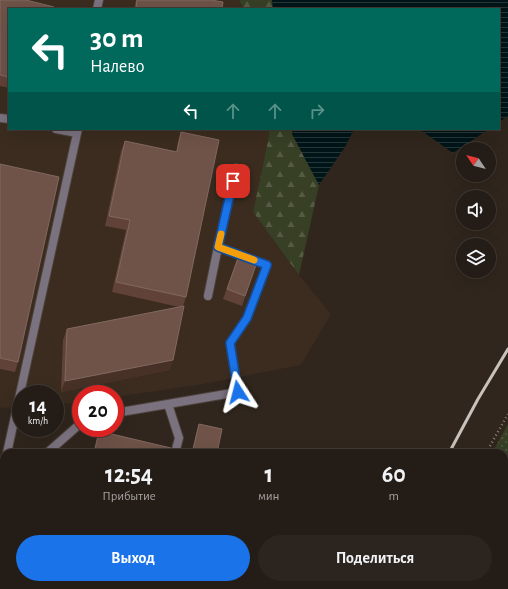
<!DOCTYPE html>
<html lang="ru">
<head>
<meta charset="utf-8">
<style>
	body { margin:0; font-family:"Alegreya Sans",sans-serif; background:#2c251f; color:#f1f3f6; height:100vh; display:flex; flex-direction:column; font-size:15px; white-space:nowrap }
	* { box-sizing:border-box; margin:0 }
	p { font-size:13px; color:#a3a1a1 }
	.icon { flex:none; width:22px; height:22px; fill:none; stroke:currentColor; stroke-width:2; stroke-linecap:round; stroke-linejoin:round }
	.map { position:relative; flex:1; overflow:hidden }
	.drawer { position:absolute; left:0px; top:449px; width:508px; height:140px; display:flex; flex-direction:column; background:#241c16; border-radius:12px 12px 0 0; box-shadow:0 4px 16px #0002,0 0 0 1px #413a35 }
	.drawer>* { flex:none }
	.hud { position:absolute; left:8px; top:8px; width:492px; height:122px; border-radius:0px; box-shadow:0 4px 16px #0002,0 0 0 1px #413a35; background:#00695c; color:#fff; overflow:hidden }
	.needle { width:26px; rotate:305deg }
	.buttons { position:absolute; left:456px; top:142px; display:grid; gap:8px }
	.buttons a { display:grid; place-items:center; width:40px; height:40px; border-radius:50%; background:#241c16; box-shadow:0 4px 16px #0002,0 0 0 1px #413a35; font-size:20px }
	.speed { position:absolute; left:12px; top:385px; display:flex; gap:8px; font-size:20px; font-weight:700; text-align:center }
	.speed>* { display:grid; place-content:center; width:52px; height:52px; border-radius:50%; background:#241c16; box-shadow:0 4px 16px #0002,0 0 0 1px #413a35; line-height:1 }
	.speed small { font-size:10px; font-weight:400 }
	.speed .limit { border:6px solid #d22; background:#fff; color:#111 }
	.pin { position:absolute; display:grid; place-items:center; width:34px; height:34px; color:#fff; margin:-17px; border-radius:8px; box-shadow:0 2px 6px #0006 }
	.me { position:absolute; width:44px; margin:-22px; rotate:351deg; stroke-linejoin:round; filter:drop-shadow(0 0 3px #0008) }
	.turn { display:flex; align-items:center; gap:14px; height:84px; padding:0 16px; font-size:18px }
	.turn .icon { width:52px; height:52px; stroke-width:2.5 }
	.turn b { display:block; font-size:28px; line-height:34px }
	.lanes { display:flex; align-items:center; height:38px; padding:0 16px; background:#0003; justify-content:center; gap:20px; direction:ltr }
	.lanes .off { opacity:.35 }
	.eta { display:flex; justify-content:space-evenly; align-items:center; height:68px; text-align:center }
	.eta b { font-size:24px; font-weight:700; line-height:28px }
	.primary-button { display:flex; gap:8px; margin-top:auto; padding:8px 16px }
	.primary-button a { flex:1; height:46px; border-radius:24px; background:#1a73e8; color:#fff; font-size:16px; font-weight:700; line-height:46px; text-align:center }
	.primary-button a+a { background:#2c251f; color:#f1f3f6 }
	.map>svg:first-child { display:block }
	.built { fill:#3b2c1f }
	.grass { fill:url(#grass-dots) }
	.forest { fill:url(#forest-firs) }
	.water { fill:url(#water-rules) }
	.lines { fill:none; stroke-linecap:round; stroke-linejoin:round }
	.lane-casing { stroke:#4d433b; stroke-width:10 }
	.path { stroke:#877f77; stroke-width:2.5; stroke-dasharray:1 3; stroke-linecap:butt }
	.lane { stroke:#7b727f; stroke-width:8 }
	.rail { stroke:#c9c2bc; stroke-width:3 }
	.wall { fill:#614238 }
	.shaded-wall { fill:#473026 }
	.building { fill:#6f5349; stroke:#816860 }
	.route-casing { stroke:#114b97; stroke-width:10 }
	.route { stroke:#1a73e8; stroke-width:7 }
	.slow { stroke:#f59e0b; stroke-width:7 }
</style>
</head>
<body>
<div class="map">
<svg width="508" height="589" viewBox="0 0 508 589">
	<defs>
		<pattern id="grass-dots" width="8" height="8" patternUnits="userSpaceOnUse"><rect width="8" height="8" fill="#373f25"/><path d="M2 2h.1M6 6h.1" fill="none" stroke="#545a44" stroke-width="1.8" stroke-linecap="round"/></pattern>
		<pattern id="forest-firs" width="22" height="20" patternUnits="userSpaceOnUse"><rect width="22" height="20" fill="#373f25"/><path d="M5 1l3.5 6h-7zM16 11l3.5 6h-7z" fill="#545a44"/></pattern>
		<pattern id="water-rules" width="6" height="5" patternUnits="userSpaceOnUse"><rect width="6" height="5" fill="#001518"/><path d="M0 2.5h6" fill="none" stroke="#253739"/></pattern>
	</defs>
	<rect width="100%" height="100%" fill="#30261d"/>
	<path class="built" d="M 0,0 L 239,0 L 244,9 L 9,9 L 9,129 L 269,129 L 269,136 L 253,212 L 299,275 L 331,314 L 301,365 L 203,384 L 115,397 L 115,394 L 81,394 L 81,402 L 75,403 L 55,404 L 55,394 L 21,394 L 21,407 L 0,408 Z"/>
	<path class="grass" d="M 508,424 L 508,514 L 504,522 L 504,453 L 492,453 Z
		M 409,585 L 469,585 L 467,589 L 407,589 Z"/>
	<path class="forest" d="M 239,0 L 272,0 L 273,9 L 244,9 Z
		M 269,129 L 292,129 L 292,134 L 319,185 L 299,275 L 253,212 L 269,136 Z
		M 508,514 L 508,576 L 504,574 L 504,522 Z
		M 469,585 L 498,585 L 496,589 L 467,589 Z"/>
	<path class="water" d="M 272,0 L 508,0 L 508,116 L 499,122 L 499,9 L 273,9 Z
		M 292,129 L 354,129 L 345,147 L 319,185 L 292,134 Z
		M 419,129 L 489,129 L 453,153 Z"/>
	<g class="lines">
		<defs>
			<path id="lane" d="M 97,9 L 99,0
				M 0,118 L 9,119
				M 56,129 L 77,133
				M 218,247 L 236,168
				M 168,404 L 238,392 L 230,343 L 247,318 L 267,265 L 218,247 L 208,296
				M 115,413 L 168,404 L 179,438 L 175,453
				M 7,453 L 78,129
				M 47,453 L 81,423
				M 0,485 L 4,467
				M 0,495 L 4,491
				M 143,589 L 144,585"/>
		</defs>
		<use href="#lane" class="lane-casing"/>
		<path class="path" d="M 486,453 L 508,414"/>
		<use href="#lane" class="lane"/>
		<path class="rail" d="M 449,453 L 478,399 L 508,349
			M 376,589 L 378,585"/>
	</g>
	<path class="wall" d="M 0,0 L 9,9 L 9,88 L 0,86 Z
		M 136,0 L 211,0 L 222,9 L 134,9 Z
		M 181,132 L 186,297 L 183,306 L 173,360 L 169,370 L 61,392 L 63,340 L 67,329 L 179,307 L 112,292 L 126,230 L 105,226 L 121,151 L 125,141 L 176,152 L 178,142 Z
		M 0,164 L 18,362 L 15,372 L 0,369 Z
		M 238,258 L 256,265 L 242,306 L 223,299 Z
		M 199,424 L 217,453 L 192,453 Z"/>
	<path class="shaded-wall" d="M 173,360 L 169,370 L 61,392 L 65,381 Z"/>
	<path class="building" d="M 0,0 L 26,0 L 54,7 L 54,9 L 9,9 L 9,77 L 0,75 Z
		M 137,0 L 211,0 L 223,2 L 222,9 L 136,9 Z
		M 181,132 L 219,140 L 186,297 L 116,282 L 130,220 L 109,216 L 125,141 L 177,152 Z
		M 0,164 L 59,177 L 18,362 L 0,358 Z
		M 238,258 L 256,265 L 245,296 L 227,289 Z
		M 184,306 L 173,360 L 65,381 L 67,329 Z
		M 199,424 L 222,429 L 217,453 L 192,453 Z
		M 99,431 L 171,448 L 173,453 L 94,453 Z
		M 182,451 L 191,453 L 180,453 Z
		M 63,585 L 139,585 L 141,589 L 62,589 Z
		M 150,585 L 186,585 L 185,589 L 148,589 Z"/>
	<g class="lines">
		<defs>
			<path id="route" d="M 233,181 L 218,247 L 267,265 L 247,318 L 230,343 L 238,392"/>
		</defs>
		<use href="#route" class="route-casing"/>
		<use href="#route" class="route"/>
		<path class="slow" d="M 221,234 L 218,247 L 254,260"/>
	</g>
</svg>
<div class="buttons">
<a><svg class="needle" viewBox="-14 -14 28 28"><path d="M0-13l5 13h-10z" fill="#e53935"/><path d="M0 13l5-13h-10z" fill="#a3a1a1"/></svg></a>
<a><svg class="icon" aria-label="sound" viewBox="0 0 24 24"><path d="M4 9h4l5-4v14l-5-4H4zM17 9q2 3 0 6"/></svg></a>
<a><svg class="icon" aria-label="layers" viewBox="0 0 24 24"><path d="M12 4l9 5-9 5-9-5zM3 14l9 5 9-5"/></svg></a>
</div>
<div class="speed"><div>14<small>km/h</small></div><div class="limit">20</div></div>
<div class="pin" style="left:233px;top:181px;background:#d93025"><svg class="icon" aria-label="arrive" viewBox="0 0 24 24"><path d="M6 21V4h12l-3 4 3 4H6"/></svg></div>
<svg class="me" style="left:238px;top:392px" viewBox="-20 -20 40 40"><path d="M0-17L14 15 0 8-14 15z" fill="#1a73e8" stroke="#fff" stroke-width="4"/></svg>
<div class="hud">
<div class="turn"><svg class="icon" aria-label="left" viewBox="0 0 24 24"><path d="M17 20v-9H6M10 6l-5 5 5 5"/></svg><div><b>30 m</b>Налево</div></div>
<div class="lanes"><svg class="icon" aria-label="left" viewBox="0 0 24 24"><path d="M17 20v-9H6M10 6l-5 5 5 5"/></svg><svg class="icon off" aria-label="ahead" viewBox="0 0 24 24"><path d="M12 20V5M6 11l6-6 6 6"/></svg><svg class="icon off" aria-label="ahead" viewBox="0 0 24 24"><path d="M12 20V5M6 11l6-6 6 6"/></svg><svg class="icon off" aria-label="right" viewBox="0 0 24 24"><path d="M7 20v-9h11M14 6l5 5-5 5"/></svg></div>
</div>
<section class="drawer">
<div class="eta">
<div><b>12:54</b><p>Прибытие</p></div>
<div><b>1</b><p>мин</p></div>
<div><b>60</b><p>m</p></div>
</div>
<div class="primary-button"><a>Выход</a><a>Поделиться</a></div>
</section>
</div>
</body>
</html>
